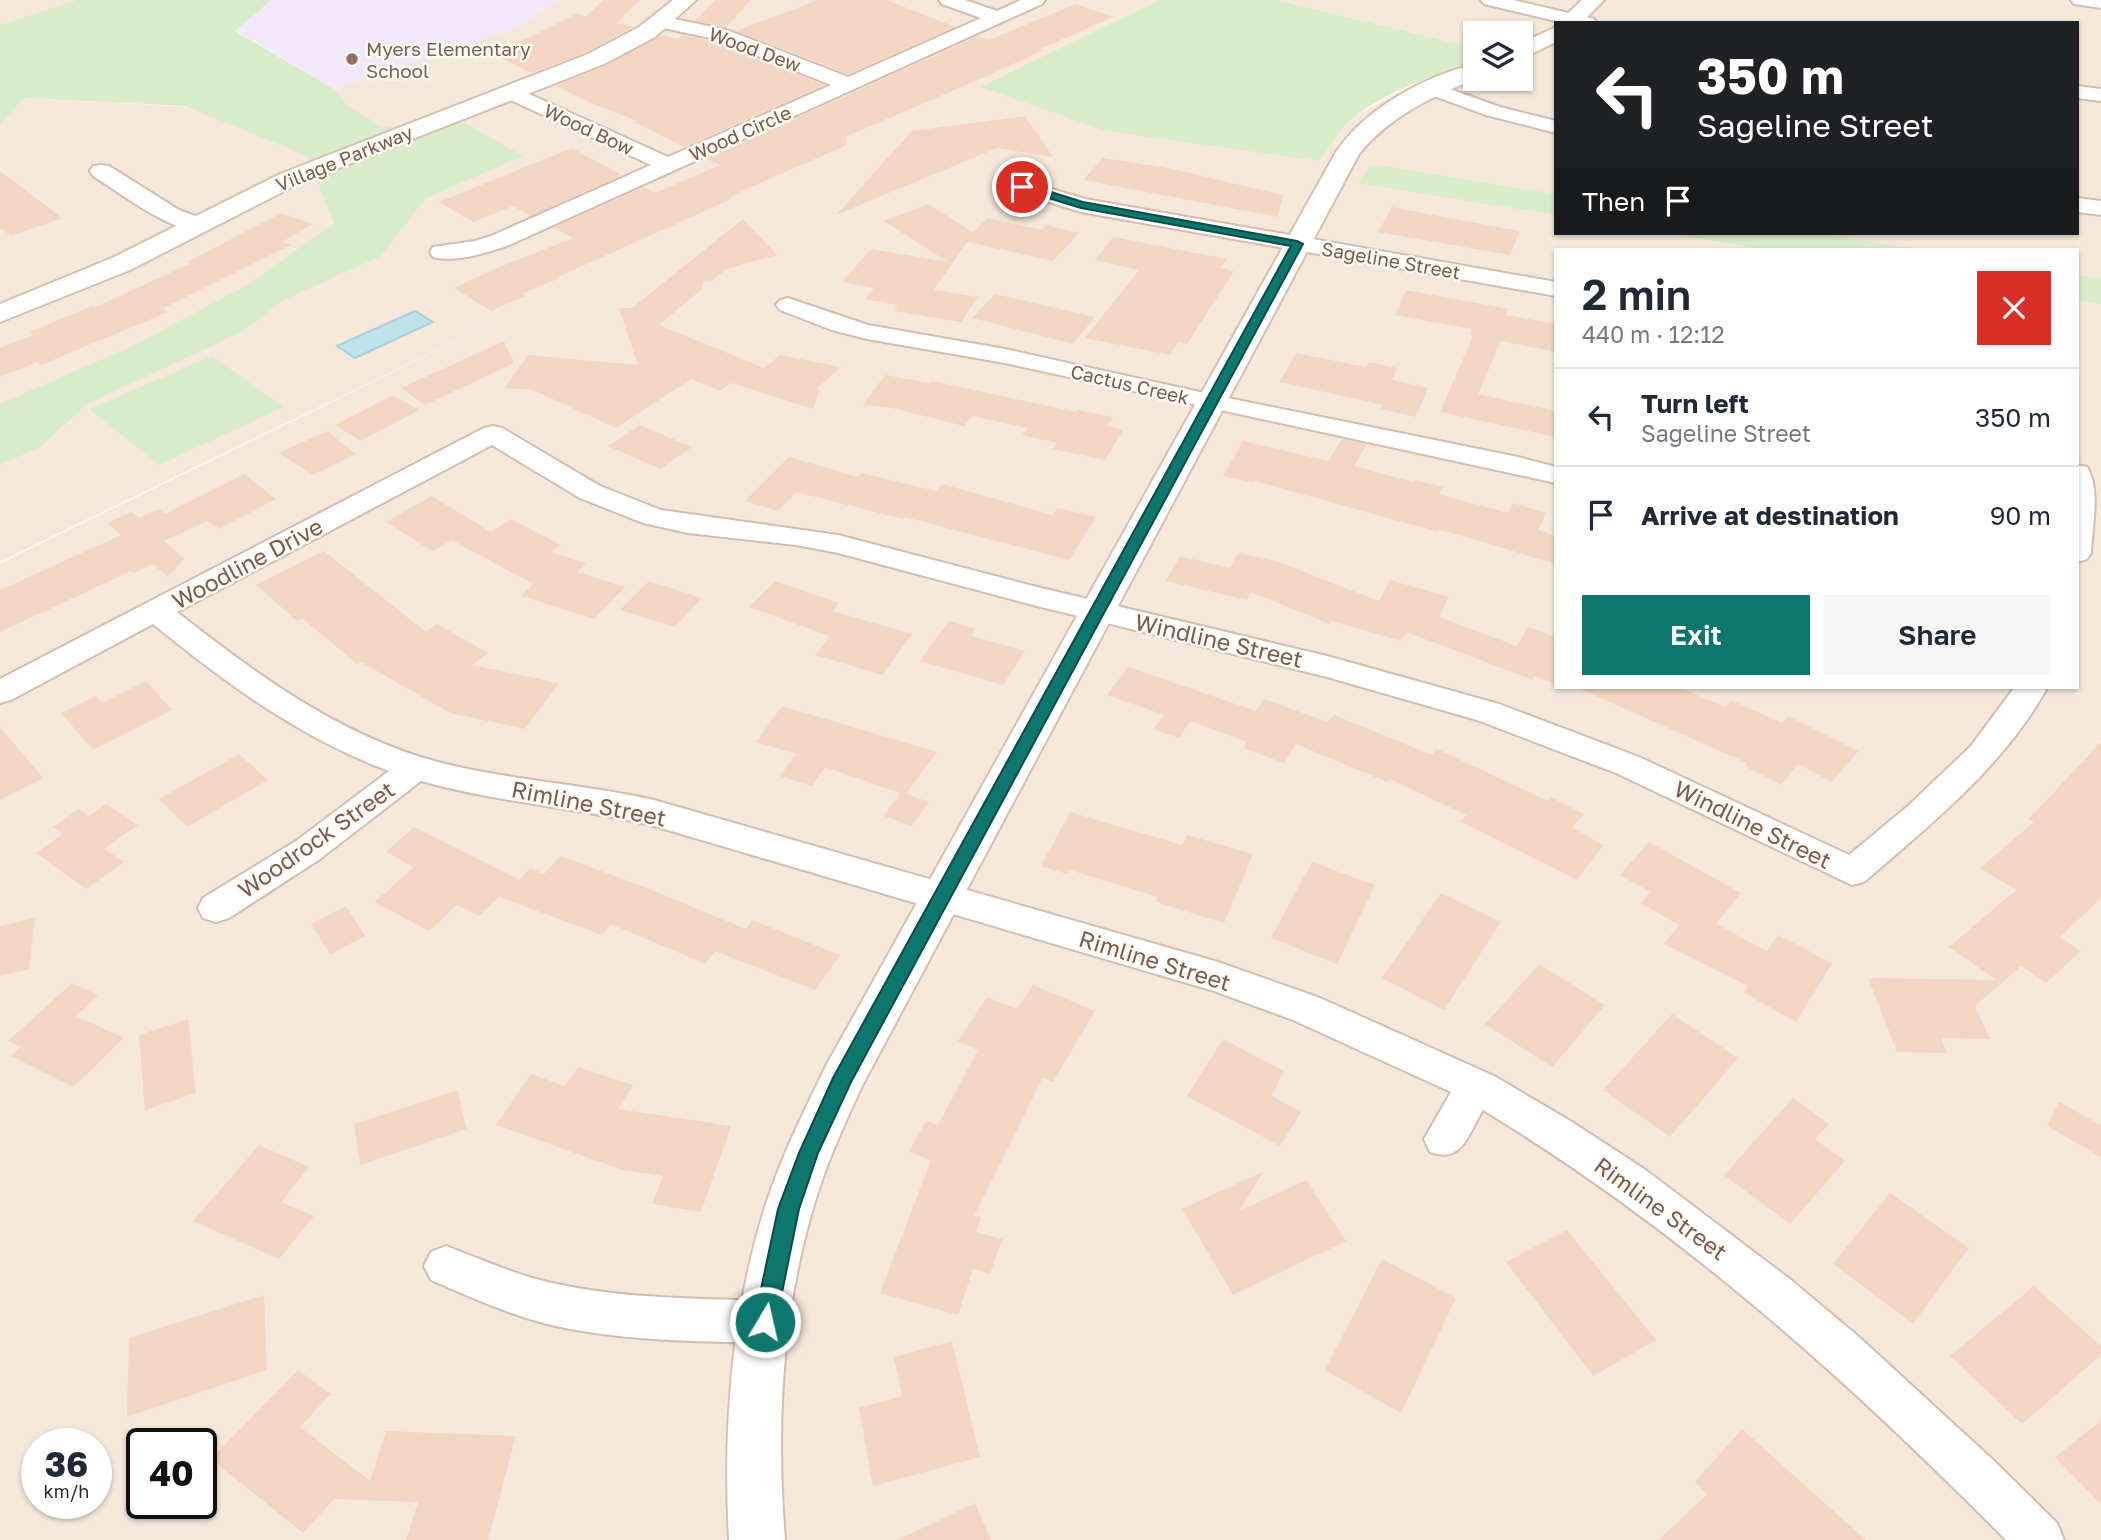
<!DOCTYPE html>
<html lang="en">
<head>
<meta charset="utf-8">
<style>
	body { margin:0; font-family:"Golos Text",sans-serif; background:#f6f6f7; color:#1f2937; height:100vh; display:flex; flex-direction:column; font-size:26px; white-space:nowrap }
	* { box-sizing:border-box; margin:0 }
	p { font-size:23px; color:#747a83 }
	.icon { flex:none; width:38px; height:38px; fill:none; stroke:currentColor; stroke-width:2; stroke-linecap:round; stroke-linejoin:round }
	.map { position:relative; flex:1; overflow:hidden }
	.drawer { position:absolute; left:1554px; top:248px; width:525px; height:441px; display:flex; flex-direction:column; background:#fff; border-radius:0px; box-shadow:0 2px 5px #0004 }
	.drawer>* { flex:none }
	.hud { position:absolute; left:1554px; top:21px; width:525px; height:214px; border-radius:0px; box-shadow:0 2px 5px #0004; background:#202124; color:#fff; overflow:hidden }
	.buttons { position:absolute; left:1463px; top:21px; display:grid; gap:14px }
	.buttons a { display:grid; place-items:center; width:70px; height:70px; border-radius:0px; background:#fff; box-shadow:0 2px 5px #0004; font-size:35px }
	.speed { position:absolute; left:21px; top:1428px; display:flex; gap:14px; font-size:35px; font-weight:700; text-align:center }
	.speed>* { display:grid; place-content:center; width:91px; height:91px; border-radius:50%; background:#fff; box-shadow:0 2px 5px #0004; line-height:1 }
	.speed small { font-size:18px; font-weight:400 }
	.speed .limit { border:4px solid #111; border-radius:10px; background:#fff; color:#111 }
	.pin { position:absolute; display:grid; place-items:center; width:60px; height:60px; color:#fff; margin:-30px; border:4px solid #fff; border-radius:50%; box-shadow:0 2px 7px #0007 }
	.me { position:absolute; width:77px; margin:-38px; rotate:9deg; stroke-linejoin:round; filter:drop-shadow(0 0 5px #0008) }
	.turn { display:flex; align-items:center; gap:24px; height:147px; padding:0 28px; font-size:32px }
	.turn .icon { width:91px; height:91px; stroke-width:2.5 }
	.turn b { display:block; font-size:49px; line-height:60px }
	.then { display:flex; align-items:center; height:66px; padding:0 28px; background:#0003; gap:14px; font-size:26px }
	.round { display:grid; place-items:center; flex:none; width:74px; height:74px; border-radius:0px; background:#f6f6f7 }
	.headline { display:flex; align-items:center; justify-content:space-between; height:119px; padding:0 28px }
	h1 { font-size:42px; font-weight:600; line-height:52px }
	.primary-button { display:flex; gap:14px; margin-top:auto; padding:14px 28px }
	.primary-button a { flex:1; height:80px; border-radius:0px; background:#0f766e; color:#fff; font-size:28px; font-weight:600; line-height:80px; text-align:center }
	.primary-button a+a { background:#f6f6f7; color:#1f2937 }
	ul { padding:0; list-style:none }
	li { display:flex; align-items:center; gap:21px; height:98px; padding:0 28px; border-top:2px solid #e0e1e3 }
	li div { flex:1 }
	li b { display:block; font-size:26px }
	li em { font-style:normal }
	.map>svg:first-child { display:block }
	.residential { fill:#f5e8da; fill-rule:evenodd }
	.education { fill:#f3e8fa }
	.green { fill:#d8ecc9 }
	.water { fill:#bfe3e8; stroke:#a5d3da; stroke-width:2 }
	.building { fill:#f3d5c3 }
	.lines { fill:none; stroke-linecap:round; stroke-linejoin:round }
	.street-casing { stroke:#d1beb0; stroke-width:4 }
	.secondary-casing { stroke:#d6c0b0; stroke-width:4 }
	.street { fill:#fff; fill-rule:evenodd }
	.secondary { fill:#fff; fill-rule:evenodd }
	.route { fill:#0f766e; stroke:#0a4d48; stroke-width:2 }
	.education-dot { fill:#8d6e63; stroke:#fffaf3; stroke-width:2.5 }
	.labels { text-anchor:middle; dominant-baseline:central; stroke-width:5; stroke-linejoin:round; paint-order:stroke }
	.far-education-label { font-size:19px; fill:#785e54; stroke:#fffaf3; text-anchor:start }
	.far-street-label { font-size:19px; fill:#7a5c4d; stroke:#fffaf3 }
	.street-label { font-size:23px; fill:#7a5c4d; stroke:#fffaf3 }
</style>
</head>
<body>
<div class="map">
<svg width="2101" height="1540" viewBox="0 0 2101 1540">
	<rect width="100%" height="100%" fill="#fdf6ec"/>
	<path class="residential" d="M 0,0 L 76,0 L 0,25 Z
		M 560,0 L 1159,0 L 981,87 L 1320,161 L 1339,132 L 1354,117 L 1405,89 L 1475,60 L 1475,79 L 1521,79 L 1521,33 L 1475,33 L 1475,48 L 1277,0 L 2101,0 L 2101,1540 L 0,1540 L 0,564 L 518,311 L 0,561 L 0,108 L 24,98 L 267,111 L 515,28 ZM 1556,23 L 2077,23 L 2077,233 L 1556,233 ZM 1556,250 L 2077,250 L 2077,688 L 1556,688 ZM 37,1444 L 96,1444 L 96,1503 L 37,1503 ZM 142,1444 L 201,1444 L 201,1503 L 142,1503 Z"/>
	<path class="education" d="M 271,0 L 560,0 L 515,28 L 334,89 L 235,30 Z"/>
	<path class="green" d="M 76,0 L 271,0 L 235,31 L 334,89 L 345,103 L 382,127 L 465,123 L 523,156 L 426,198 L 381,256 L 284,300 L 244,331 L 87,404 L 40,447 L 0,465 L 0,404 L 132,346 L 249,284 L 334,223 L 307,156 L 185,106 L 24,98 L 0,124 L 0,25 Z
		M 1159,0 L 1277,0 L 1475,48 L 1475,60 C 1435,76 1387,90 1353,118 C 1339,130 1330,146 1320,161 L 1106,131 L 980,87 Z
		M 1370,164 L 1556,194 L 1556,215 L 1359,183 Z
		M 1663,233 L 1813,233 L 1923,250 L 1770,250 Z
		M 2077,275 L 2101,278 L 2101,304 L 2077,301 Z
		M 212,356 L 284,407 L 159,465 L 89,409 Z"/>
	<path class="water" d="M 415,311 L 433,322 L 355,358 L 337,346 Z"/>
	<path class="building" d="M 603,0 L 640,0 L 616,23 L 633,27 L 587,52 L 531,73 L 489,52 L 526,39 L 576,14 L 586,16 Z
		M 715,0 L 751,0 L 726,27 L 695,21 Z
		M 818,0 L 887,0 L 955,27 L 848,74 L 736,31 Z
		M 1076,4 L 1113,17 L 1040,49 L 1043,50 L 994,73 L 845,137 L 847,145 L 733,195 L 727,201 L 558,277 L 560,278 L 521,294 L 525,296 L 491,311 L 454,288 L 497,268 L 573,238 L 553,228 L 644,187 L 655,193 L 720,165 L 707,159 L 978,36 L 989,40 Z
		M 662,35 L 678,39 L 682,35 L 714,42 L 824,85 L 684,147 L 634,122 L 637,121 L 591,103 L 556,86 L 605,66 Z
		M 1025,116 L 1053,157 L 997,148 L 836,215 L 912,131 Z
		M 572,148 L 622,175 L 531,216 L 513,206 L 473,222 L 439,202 Z
		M 1103,158 L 1168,168 L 1283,195 L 1278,217 L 1083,180 Z
		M 0,171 L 62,218 L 11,236 L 0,228 Z
		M 928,204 L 973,232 L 988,218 L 1042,230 L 1046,225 L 1079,233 L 1053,261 L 967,242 L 934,290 L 978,297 L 961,322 L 894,311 L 898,305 L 865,299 L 874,288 L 842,282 L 871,249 L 948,262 L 884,221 Z
		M 1392,207 L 1486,225 L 1520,231 L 1510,255 L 1378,232 Z
		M 281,213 L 313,224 L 282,242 L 291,245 L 163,308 L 168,312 L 41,365 L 37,362 L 0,377 L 0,348 L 33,335 L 30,332 L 92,306 L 94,308 L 191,263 L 187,262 Z
		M 743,219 L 777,255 L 726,269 L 712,281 L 704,280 L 702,289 L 659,325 L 764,368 L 780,355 L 841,367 L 816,389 L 820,390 L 813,409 L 731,383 L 720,391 L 691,379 L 616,428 L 533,390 L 504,388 L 528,355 L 638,365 L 619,308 L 632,308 Z
		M 1113,237 L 1227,259 L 1221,268 L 1234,271 L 1187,344 L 1178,342 L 1170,355 L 1085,338 L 1139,270 L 1095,260 Z
		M 1406,290 L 1508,309 L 1506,315 L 1556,324 L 1556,352 L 1501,341 L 1478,394 L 1556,411 L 1556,437 L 1440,412 L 1473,336 L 1469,335 L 1471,329 L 1395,315 Z
		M 995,294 L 1095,317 L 1073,344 L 972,318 Z
		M 504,341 L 514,363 L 425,405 L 401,388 Z
		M 1296,353 L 1366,367 L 1369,362 L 1397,368 L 1392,380 L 1428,388 L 1416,417 L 1381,409 L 1383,405 L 1280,382 Z
		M 885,375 L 930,383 L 932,381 L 1076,412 L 1078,410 L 1113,417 L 1107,426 L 1123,430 L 1105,460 L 1053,449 L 1057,443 L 1022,435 L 1027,428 L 973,416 L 964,426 L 892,408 L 863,405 Z
		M 393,395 L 419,410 L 361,441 L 335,425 Z
		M 640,425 L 692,447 L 660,469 L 608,446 Z
		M 327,431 L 356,454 L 313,475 L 279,453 Z
		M 1342,439 L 1367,444 L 1354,466 L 1413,482 L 1415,480 L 1443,487 L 1439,494 L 1508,513 L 1513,503 L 1546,513 L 1538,530 L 1556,536 L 1556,564 L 1459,535 L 1439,530 L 1438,532 L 1255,481 L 1254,483 L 1223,476 L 1243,441 L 1328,461 Z
		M 789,457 L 858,477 L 861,473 L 936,491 L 942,484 L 1053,515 L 1057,508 L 1096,517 L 1069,560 L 905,517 L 903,519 L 796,492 L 778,511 L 745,501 Z
		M 244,474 L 276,499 L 219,529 L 207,521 L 164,541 L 184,559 L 168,577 L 153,564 L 134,573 L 131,571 L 0,632 L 0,590 L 121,535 L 107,523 L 132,512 L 139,518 L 159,509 L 165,514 Z
		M 432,496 L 491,532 L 511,519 L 561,545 L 550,552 L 586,563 L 577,572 L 625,587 L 594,619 L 521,596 L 533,584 L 452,540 L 432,551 L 386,522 Z
		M 324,551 L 426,632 L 437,624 L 488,653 L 472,665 L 559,683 L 525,729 L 450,713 L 361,662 L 357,664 L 302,618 L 297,621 L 256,585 Z
		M 1238,553 L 1276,561 L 1379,601 L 1390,580 L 1449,597 L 1439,617 L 1517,646 L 1528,627 L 1556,637 L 1556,685 L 1535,676 L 1533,680 L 1406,632 L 1401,641 L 1332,621 L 1330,624 L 1251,592 L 1247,600 L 1166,581 L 1180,556 L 1230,568 Z
		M 649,581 L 702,598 L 675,627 L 620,610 Z
		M 775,581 L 839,603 L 832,611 L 912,634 L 882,675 L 815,655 L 830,636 L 749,607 Z
		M 949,621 L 976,629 L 971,636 L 1025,651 L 1003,685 L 920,661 Z
		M 1128,667 L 1256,711 L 1264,699 L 1328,722 L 1334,715 L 1432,755 L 1437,749 L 1548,801 L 1551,797 L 1584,814 L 1572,828 L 1604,845 L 1577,880 L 1461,822 L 1466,815 L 1390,779 L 1387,782 L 1296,744 L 1284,763 L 1243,748 L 1247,742 L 1190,721 L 1179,738 L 1153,729 L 1164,715 L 1107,695 Z
		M 146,681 L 172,710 L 93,750 L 61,713 L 96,696 L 102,703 Z
		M 1578,688 L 1680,688 L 1726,707 L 1731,700 L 1782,723 L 1788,716 L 1858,751 L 1832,782 L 1798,764 L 1781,785 L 1745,766 L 1747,763 Z
		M 782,706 L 937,752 L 906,794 L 929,802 L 912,826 L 884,816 L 900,793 L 825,767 L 812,786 L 780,776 L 796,754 L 756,742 Z
		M 0,727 L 43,778 L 0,800 Z
		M 2101,742 L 2101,898 L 2060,937 L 2081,951 L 2046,983 L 2021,966 L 1975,1006 L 1990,1039 L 1941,1038 L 1947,1053 L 1897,1052 L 1868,978 L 1996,980 L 1949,947 L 2016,890 L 1980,868 L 2034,822 L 2029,819 Z
		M 239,754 L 268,780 L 187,827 L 159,799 Z
		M 106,804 L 138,825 L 104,849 L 124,862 L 86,889 L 36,853 L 63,834 L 53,827 L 79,809 L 89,816 Z
		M 1070,812 L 1182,845 L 1187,835 L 1253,854 L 1224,923 L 1156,902 L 1158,897 L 1070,870 L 1067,874 L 1041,866 Z
		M 414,827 L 520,880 L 530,868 L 544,874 L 560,856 L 642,886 L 746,929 L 752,920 L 840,955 L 815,990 L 715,951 L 705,964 L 611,924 L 602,935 L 499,897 L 479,916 L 457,905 L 429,931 L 375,902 L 414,867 L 386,852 Z
		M 1649,842 L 1741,893 L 1716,924 L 1767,951 L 1778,935 L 1832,963 L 1796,1022 L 1744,993 L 1748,986 L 1664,944 L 1679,925 L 1641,903 L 1650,892 L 1620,875 Z
		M 1312,862 L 1375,885 L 1337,964 L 1271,938 Z
		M 1441,893 L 1501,922 L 1444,1010 L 1382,978 Z
		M 346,906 L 365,936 L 330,954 L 311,924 Z
		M 35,918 L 29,969 L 0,976 L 0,926 Z
		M 1539,964 L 1605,1005 L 1552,1067 L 1485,1024 Z
		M 72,983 L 98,995 L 76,1016 L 124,1038 L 73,1087 L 11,1056 L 21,1047 L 8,1041 Z
		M 1033,985 L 1095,1011 L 1053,1082 L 1043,1077 L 974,1216 L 981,1217 L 976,1232 L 1002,1239 L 990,1274 L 973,1269 L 958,1315 L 880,1293 L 931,1160 L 909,1152 L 926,1121 L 938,1125 L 978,1050 L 958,1041 L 987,997 L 1017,1009 Z
		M 1672,1014 L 1738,1058 L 1670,1137 L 1603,1090 Z
		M 188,1019 L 196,1093 L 145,1110 L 139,1035 Z
		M 1223,1039 L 1284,1071 L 1272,1096 L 1301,1112 L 1280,1146 L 1187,1096 Z
		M 578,1067 L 633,1085 L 618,1109 L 731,1126 L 701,1212 L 652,1204 L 663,1176 L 623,1170 L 496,1125 L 531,1074 L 565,1086 Z
		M 458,1090 L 466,1129 L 360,1165 L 354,1124 Z
		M 1793,1098 L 1829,1124 L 1815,1139 L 1845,1161 L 1790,1224 L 1724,1175 Z
		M 2059,1102 L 2101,1125 L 2101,1157 L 2047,1126 Z
		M 259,1145 L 309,1167 L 281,1202 L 314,1216 L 279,1259 L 193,1221 Z
		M 1264,1171 L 1239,1211 L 1306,1180 L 1346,1241 L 1233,1295 L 1182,1209 Z
		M 1890,1193 L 1969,1248 L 1913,1324 L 1833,1264 Z
		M 1567,1230 L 1656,1340 L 1593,1376 L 1506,1262 Z
		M 1382,1259 L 1456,1298 L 1401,1413 L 1325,1370 Z
		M 2034,1286 L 2101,1346 L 2101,1355 L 2022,1424 L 1950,1356 Z
		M 264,1295 L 267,1370 L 127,1417 L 129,1338 Z
		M 952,1341 L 980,1457 L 873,1486 L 859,1408 L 902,1396 L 894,1357 Z
		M 298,1370 L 331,1394 L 300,1427 L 370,1481 L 386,1431 L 516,1436 L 488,1540 L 406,1540 L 418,1502 L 334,1499 L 303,1533 L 211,1459 Z
		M 2101,1421 L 2101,1504 L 2055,1457 Z
		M 1742,1429 L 1866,1540 L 1659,1540 L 1707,1494 L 1695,1482 Z
		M 975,1503 L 991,1540 L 898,1540 Z"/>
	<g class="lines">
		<defs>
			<path id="street" d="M 939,0 L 965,0 L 997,11 L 1021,0 L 1045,0 L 1042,4 L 507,246 C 485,253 456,263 433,257 L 430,252 L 433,247 L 475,241 L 491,236 L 651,165 L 504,97 L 501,93 L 504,89 L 518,89 L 668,157 L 831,85 L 715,39 L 654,26 L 651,22 L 654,18 L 660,16 L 727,30 L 848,77 L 981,18 L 942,4 Z
				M 1481,0 L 1513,0 L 1594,19 L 1597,23 L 1564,23 L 1484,4 Z
				M 2071,0 L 2101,0 L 2101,8 L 2074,4 Z
				M 1433,83 L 1500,107 L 1556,121 L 1556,133 L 1486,115 L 1426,93 L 1423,89 Z
				M 2077,86 L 2101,89 L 2101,101 L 2077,98 Z
				M 101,165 L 109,166 L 179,210 L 206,220 L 209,225 L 206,230 C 176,237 119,192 93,176 L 90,171 L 93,166 Z
				M 1022,180 L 1085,199 L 1556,282 L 1556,296 L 1081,212 L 1014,191 L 1011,186 L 1014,181 Z
				M 2077,198 L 2101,201 L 2101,215 L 2077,212 Z
				M 788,298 L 868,325 L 1005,349 L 1218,396 L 1518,457 L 1556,467 L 1556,483 L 1005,363 L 867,339 L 832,330 L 780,310 L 776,305 L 780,300 Z
				M 493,426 L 502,428 L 600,486 L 661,510 L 838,535 L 1037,587 L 1327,656 L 1499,704 L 1639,757 L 1849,855 L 1908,806 L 1971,746 L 2014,688 L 2047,688 C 2004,766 1931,824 1864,882 L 1852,885 L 1616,773 L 1477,720 L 1327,677 L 1037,606 L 838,553 L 796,545 L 688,533 L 643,523 L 580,498 L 492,445 L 177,612 C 261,678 348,742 454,766 C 520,781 588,785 654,800 L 1218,962 L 1320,998 L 1494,1076 L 1572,1122 L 1647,1171 L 1791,1280 L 1860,1338 L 1993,1460 L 2057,1523 L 2064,1540 L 2006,1540 C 1846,1378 1678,1228 1483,1110 C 1468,1134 1463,1164 1430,1152 L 1424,1139 L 1451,1092 L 1293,1020 L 1214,991 L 654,826 C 577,807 498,803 421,781 L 320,859 L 229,918 L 216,922 L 203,918 L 198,908 L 203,898 L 296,841 L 389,771 C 300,738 227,684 153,624 L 11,700 L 0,703 L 0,679 L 484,428 Z
				M 2077,465 L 2087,467 C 2101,489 2092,528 2091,553 L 2087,559 L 2077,562 Z
				M 446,1246 C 481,1259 515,1275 552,1283 C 622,1299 694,1298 765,1301 L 781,1307 L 787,1322 L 781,1337 L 765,1343 C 694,1341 621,1341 551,1325 C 510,1315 470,1297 431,1280 L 424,1266 L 431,1252 Z"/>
			<path id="secondary" d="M 673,0 L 696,0 L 655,37 L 604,64 L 298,184 L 130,270 L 0,322 L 0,304 L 112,258 L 280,174 L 588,54 L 639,27 Z
				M 1582,0 L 1604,0 L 1581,23 L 1558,23 Z
				M 1556,27 L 1556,42 L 1521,59 L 1521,43 Z
				M 1475,64 L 1476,79 C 1431,97 1390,116 1359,154 L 862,1086 C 844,1125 826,1164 814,1205 C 781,1314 776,1428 785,1540 L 729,1540 C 723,1427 731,1315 765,1207 C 781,1157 804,1111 827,1064 L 1336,152 C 1366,108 1423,77 1475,64 Z"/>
		</defs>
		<use href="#street" class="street-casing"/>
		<use href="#secondary" class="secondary-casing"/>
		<use href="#street" class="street"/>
		<use href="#secondary" class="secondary"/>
	</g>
	<path class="route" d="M 1022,183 L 1083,202 L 1297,241 L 1303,244 L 851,1082 L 818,1153 L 799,1209 L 776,1322 L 772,1329 L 765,1332 L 757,1329 L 754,1322 L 778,1209 L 799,1153 L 833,1078 L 1291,246 L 1081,208 L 1019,189 L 1019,184 Z"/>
	<circle class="education-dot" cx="352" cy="59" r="7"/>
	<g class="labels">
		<g class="far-education-label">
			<text x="366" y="48">Myers Elementary<tspan x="366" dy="22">School</tspan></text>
		</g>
		<g class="far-street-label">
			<text transform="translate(755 49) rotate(20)">Wood Dew</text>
			<text transform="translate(589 129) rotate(25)">Wood Bow</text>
			<text transform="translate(740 133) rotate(-24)">Wood Circle</text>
			<text transform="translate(344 158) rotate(-22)">Village Parkway</text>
			<text transform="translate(1391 260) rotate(10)">Sageline Street</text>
			<text transform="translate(1130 384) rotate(13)">Cactus Creek</text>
		</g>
		<g class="street-label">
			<text transform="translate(247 563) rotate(-28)">Woodline Drive</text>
			<text transform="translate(1219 640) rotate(13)">Windline Street</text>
			<text transform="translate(589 803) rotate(11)">Rimline Street</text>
			<text transform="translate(1753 824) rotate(26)">Windline Street</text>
			<text transform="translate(316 839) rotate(-35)">Woodrock Street</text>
			<text transform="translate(1155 960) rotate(17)">Rimline Street</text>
			<text transform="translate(1661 1208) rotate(36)">Rimline Street</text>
		</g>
	</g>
</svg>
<div class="buttons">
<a><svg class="icon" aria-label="layers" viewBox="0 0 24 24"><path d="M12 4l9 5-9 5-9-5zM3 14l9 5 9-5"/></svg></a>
</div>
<div class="speed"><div>36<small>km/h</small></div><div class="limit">40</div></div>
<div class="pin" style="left:1022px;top:187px;background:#d93025"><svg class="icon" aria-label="arrive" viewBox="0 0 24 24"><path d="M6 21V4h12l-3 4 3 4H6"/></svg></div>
<svg class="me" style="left:765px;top:1322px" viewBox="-20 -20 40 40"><circle r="17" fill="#0f766e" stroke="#fff" stroke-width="3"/><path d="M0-11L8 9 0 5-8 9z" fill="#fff"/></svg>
<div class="hud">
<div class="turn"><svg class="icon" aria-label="left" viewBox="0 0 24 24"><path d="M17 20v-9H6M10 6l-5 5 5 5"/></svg><div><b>350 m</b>Sageline Street</div></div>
<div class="then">Then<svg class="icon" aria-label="arrive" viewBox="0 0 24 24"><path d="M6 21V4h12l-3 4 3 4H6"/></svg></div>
</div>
<section class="drawer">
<div class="headline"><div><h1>2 min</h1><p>440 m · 12:12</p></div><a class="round" style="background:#d93025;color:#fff"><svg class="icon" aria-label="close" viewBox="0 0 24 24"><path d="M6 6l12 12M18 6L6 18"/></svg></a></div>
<ul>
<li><svg class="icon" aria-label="left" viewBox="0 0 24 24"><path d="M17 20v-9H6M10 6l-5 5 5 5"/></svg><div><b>Turn left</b><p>Sageline Street</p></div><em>350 m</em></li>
<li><svg class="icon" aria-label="arrive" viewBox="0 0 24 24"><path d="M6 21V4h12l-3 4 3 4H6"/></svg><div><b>Arrive at destination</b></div><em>90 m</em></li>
</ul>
<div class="primary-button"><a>Exit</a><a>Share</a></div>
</section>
</div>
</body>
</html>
